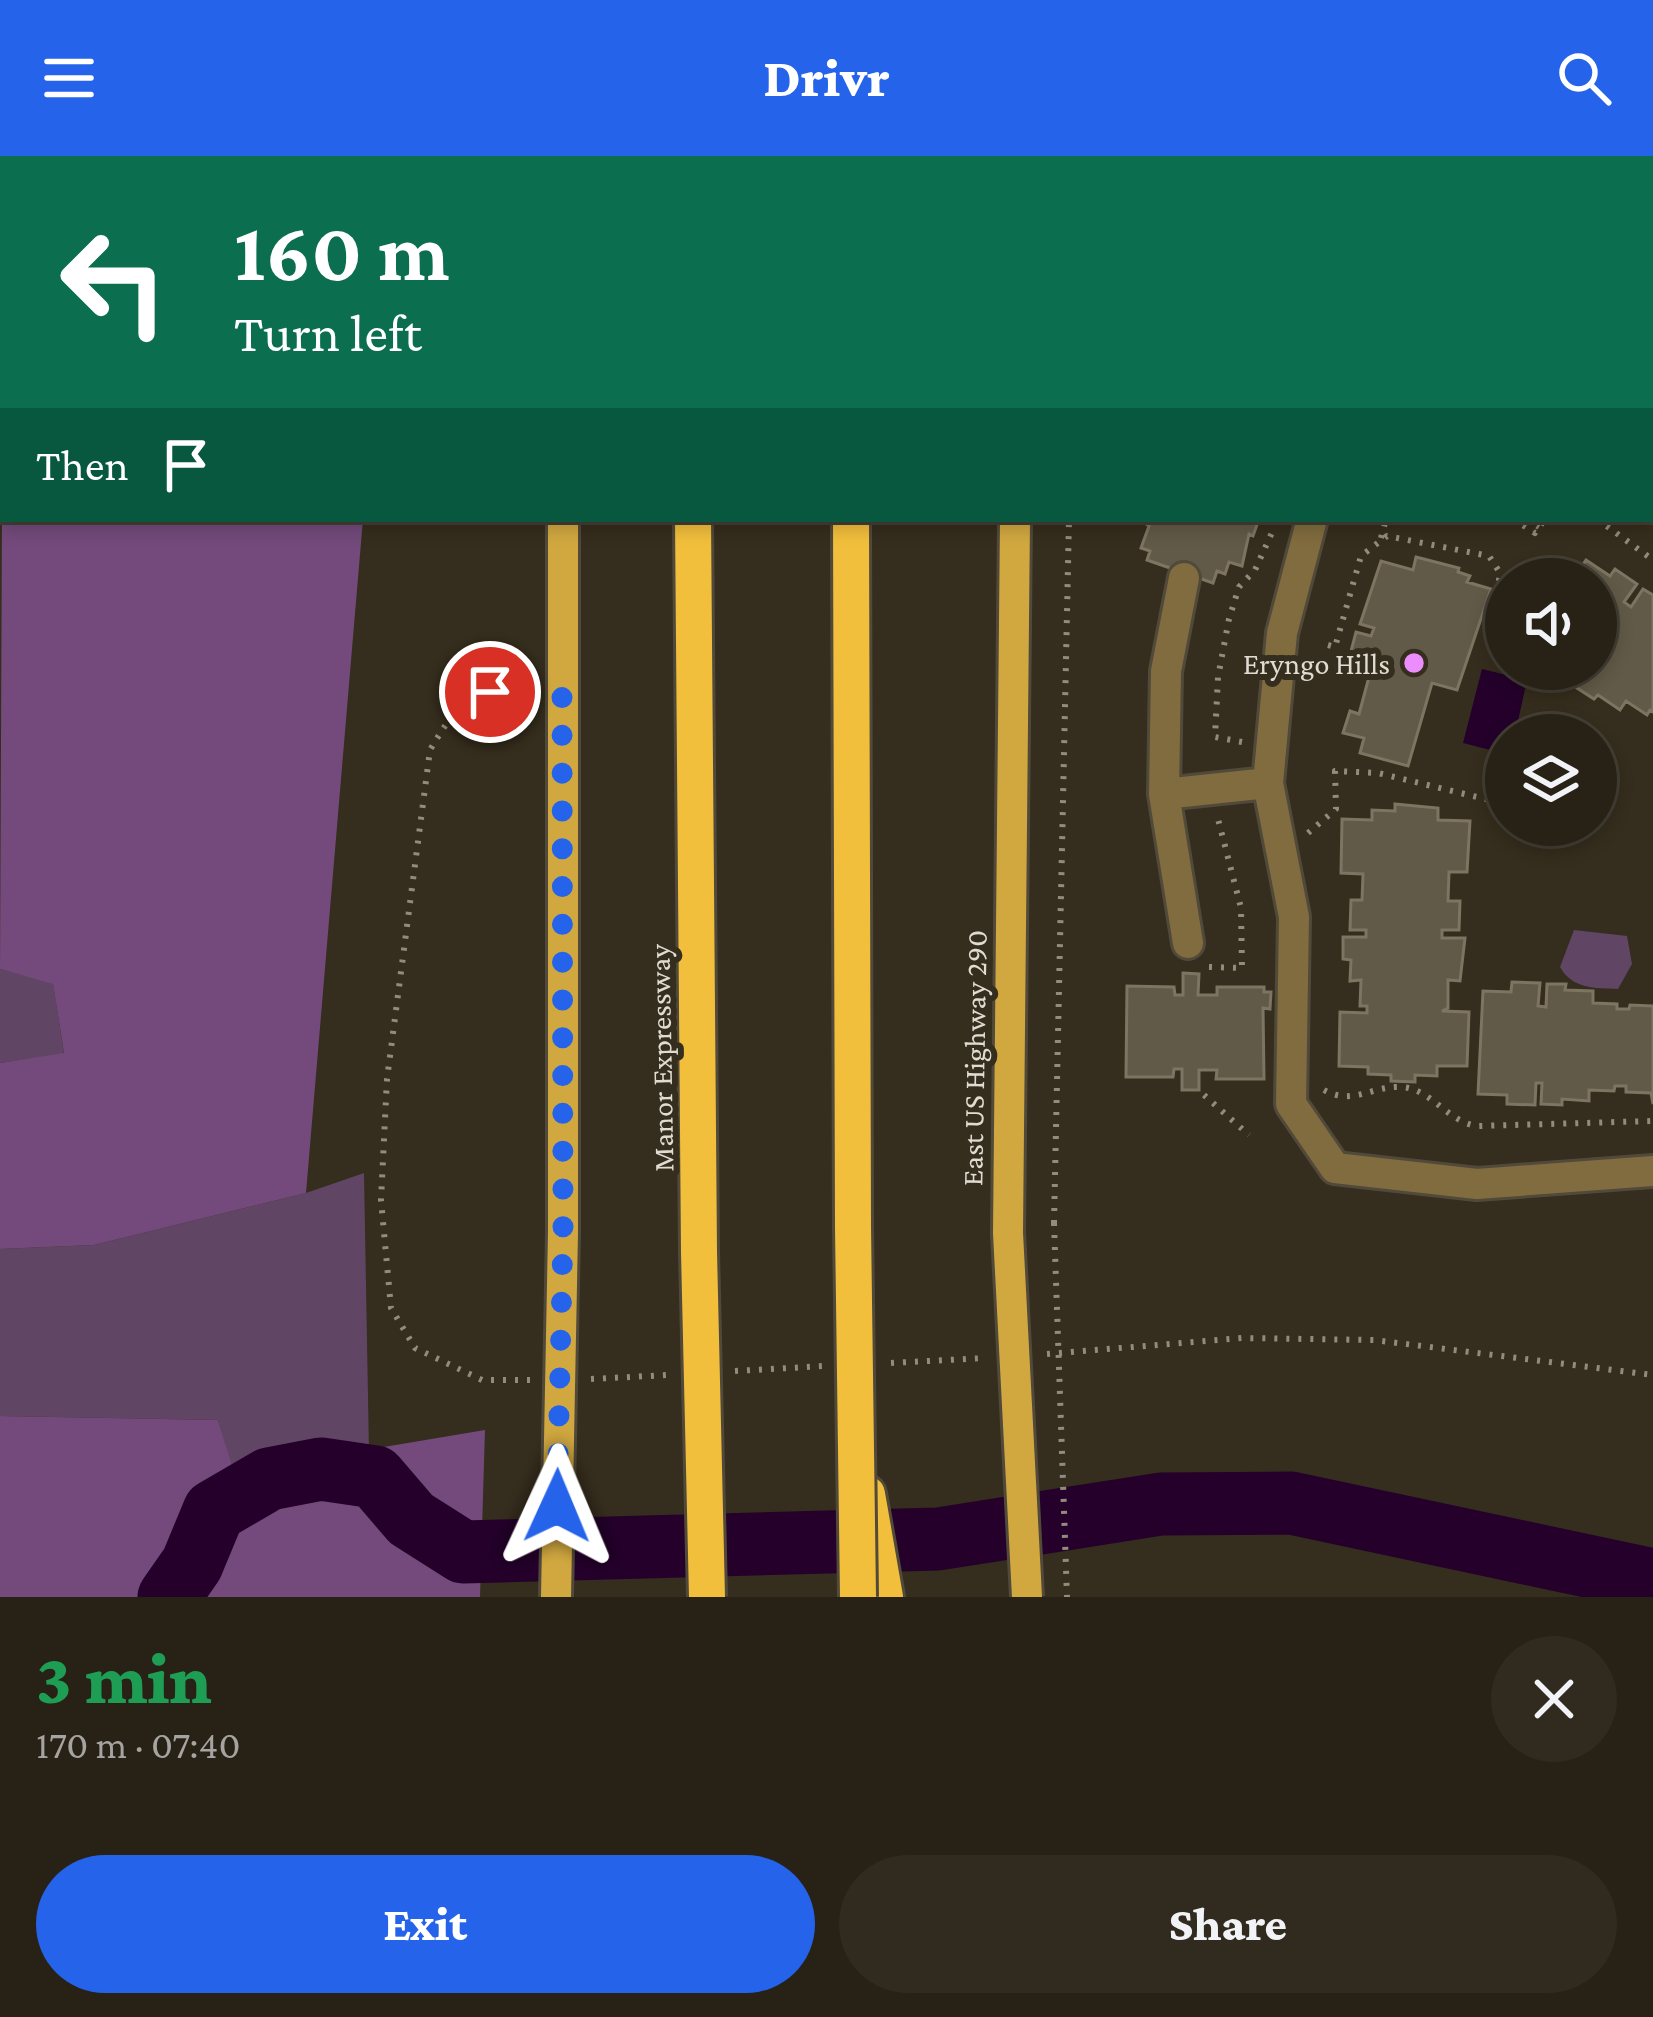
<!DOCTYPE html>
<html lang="en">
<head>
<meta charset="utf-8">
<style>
	body { margin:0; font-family:"Crimson Pro",serif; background:#302a1f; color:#f1f3f6; height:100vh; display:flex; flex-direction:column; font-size:45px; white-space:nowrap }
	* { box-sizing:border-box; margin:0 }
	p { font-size:39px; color:#a5a4a1 }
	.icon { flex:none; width:66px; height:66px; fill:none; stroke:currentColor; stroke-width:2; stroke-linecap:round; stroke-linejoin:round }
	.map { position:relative; height:1441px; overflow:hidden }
	.sheet { display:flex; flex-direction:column; background:#282216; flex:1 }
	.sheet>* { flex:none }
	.guide { position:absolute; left:0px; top:0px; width:1653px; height:366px; box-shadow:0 6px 18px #0003,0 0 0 3px #443f35; background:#0b6e4f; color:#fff; overflow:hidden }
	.tools { position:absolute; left:1485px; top:402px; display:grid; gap:24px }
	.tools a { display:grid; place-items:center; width:132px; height:132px; border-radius:50%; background:#282216; box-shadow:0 6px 18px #0003,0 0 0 3px #443f35; font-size:60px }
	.pin { position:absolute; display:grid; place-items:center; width:102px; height:102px; color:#fff; margin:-51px; border:6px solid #fff; border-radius:50%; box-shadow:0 3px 12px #0007 }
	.me { position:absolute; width:132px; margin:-66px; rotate:1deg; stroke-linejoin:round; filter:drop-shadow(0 0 9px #0008) }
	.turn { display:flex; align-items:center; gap:42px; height:252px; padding:0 36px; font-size:54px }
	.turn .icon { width:156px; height:156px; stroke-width:2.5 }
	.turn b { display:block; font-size:84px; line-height:102px }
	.then { display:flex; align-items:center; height:114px; padding:0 36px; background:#0003; gap:24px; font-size:45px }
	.round { display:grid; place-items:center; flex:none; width:126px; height:126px; border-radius:63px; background:#302a1f }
	.overview { display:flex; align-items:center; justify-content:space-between; height:204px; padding:0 36px }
	h1 { font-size:72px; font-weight:800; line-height:90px; color:#1e9e55 }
	.button { display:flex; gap:24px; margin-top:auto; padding:24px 36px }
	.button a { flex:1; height:138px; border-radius:72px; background:#2563eb; color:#fff; font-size:48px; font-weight:800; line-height:138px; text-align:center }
	.button a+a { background:#302a1f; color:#f1f3f6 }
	header { display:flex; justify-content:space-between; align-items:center; height:156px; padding:0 36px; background:#2563eb; color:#fff; font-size:54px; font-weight:800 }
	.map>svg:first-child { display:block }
	.green { fill:#604565 }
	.forest { fill:#734a7b }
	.water { fill:#24002b }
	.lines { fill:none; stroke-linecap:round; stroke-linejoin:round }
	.river { stroke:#24002b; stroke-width:63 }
	.building { fill:#625a48; stroke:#7d7462; stroke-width:3 }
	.minor-casing { stroke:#51493a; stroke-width:36 }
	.major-casing { stroke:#51493a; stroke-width:36 }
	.highway-casing { stroke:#51493a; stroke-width:42 }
	.path { stroke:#928c7f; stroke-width:6; stroke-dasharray:3 9; stroke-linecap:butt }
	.minor { stroke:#806c3e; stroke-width:30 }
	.major { stroke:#d1a840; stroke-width:30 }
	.highway { stroke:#f2bf3c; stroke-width:36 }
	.major-bridge-casing { stroke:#51493a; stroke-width:36; stroke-linecap:butt }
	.highway-bridge-casing { stroke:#51493a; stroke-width:42; stroke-linecap:butt }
	.path-bridge { stroke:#928c7f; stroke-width:6; stroke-dasharray:3 9; stroke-linecap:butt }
	.major-bridge { stroke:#d1a840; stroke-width:30 }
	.highway-bridge { stroke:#f2bf3c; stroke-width:36 }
	.route { stroke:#2563eb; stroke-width:21; stroke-dasharray:0 37.8 }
	.poi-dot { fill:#eb8dfc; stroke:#352d1d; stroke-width:4.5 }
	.labels { text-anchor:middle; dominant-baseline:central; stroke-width:12; stroke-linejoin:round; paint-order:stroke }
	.poi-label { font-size:30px; fill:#e1dcd2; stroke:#352d1d; text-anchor:end }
	.street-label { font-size:30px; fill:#e1dcd2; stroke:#352d1d }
</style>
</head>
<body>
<header><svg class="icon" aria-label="menu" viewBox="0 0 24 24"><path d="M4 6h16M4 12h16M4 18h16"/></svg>Drivr<svg class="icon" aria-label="search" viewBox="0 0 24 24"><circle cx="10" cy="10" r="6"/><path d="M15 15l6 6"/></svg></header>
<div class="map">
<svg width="1653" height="1441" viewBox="0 0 1653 1441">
	<rect width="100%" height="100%" fill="#352d1d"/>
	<path class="green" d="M 1574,774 L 1627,780 L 1632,808 L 1618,833 C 1595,832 1572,833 1560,811 Z
		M 0,813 L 53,827 L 64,898 L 0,907 Z
		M 364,1017 L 369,1296 L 233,1316 L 218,1264 L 0,1260 L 0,1093 L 94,1089 L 306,1037 Z"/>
	<path class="forest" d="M 3,120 L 3,363 L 363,363 L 306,1037 L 94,1089 L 0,1093 L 0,907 L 64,897 L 53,828 L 0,813 Z
		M 0,1260 L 218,1264 L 234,1316 L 485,1274 L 480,1441 L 0,1441 Z"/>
	<path class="water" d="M 1482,513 L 1527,524 L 1518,565 L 1574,579 L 1506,579 L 1506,598 L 1463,587 Z"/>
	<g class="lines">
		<path class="river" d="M 169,1441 L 192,1408 L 214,1355 L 269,1323 L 321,1313 L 375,1321 L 411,1363 L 463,1396 L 938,1383 L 1161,1348 L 1291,1347 L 1653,1424"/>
	</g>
	<path class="building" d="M 1139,363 L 1259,363 L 1253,380 L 1249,378 L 1242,410 L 1229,406 L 1225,418 L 1217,415 L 1213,427 L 1147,404 L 1150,395 L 1141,392 L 1149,370 Z
		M 1416,401 L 1459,412 L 1458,416 L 1470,420 L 1467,426 L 1491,433 L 1457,534 L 1432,527 L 1408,610 L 1360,597 L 1364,582 L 1343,577 L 1350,555 L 1359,558 L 1372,510 L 1349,503 L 1356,476 L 1371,480 L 1374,472 L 1360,468 L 1381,405 L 1413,414 Z
		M 1586,404 L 1610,420 L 1615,413 L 1637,428 L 1624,446 L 1631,451 L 1643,433 L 1653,439 L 1653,556 L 1650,554 L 1647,559 L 1626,545 L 1620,554 L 1598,539 L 1594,543 L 1577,532 L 1588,515 L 1584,513 L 1596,513 L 1596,423 L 1573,423 Z
		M 1395,648 L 1438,652 L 1438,664 L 1470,665 L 1467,716 L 1449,716 L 1448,745 L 1460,745 L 1459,774 L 1442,774 L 1442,782 L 1465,782 L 1460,825 L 1448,824 L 1448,852 L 1442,855 L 1469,856 L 1467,910 L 1437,910 L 1437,920 L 1415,919 L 1415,926 L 1391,925 L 1391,919 L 1368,918 L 1368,911 L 1339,910 L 1340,856 L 1367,857 L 1367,850 L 1360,850 L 1361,824 L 1350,825 L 1351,804 L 1343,803 L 1343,781 L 1366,781 L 1366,774 L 1350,774 L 1351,744 L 1362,744 L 1363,718 L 1341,717 L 1342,663 L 1372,664 L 1372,654 L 1395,655 Z
		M 1183,817 L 1199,818 L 1198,839 L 1217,839 L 1217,831 L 1264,831 L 1264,836 L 1271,836 L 1270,853 L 1263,852 L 1264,923 L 1216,923 L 1217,914 L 1199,914 L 1199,934 L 1182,934 L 1182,913 L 1174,913 L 1173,921 L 1126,921 L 1127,830 L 1174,831 L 1175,839 L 1183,839 Z
		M 1512,826 L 1540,827 L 1538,850 L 1546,851 L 1547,828 L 1566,828 L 1565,834 L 1593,835 L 1593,847 L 1617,848 L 1617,853 L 1629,853 L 1630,849 L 1653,850 L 1653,948 L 1651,937 L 1626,936 L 1626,930 L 1615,930 L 1614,935 L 1589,934 L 1589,945 L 1562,943 L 1562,949 L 1541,948 L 1542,927 L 1536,927 L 1535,949 L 1507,948 L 1507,939 L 1478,938 L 1483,835 L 1511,836 Z"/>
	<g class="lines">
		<defs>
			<path id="minor" d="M 1650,64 L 1653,55
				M 1650,332 L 1653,335
				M 1312,363 L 1282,477 L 1268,627 L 1294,761 L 1291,948 L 1335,1012 L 1477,1028 L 1653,1015
				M 1184,422 L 1166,515 L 1164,638 L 1188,787
				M 1164,638 L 1268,627"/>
			<path id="major" d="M 563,3 L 563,0
				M 1018,3 L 1018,0
				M 563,363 L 563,1076
				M 1008,1077 L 1015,363"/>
			<path id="highway" d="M 698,3 L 698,0
				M 858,3 L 858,0
				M 693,363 L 699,1096
				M 851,363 L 853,1071
				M 867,1338 L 885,1441"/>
		</defs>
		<use href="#minor" class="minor-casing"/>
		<use href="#major" class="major-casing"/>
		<use href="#highway" class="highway-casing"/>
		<path class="path" d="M 1070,3 L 1070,0
			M 1513,363 L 1535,377 L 1545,363
			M 1527,363 L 1539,371
			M 1597,363 L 1653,404
			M 1381,382 L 1386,363
			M 1328,489 L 1335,491 L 1361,400 L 1387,380 L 1489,400 L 1500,417 L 1497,438 L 1506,441
			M 1242,586 L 1215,581 L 1218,521 L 1229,463 L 1239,431 L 1255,414 L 1274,372
			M 1308,677 L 1336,653 L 1335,615 L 1378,617 L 1506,648
			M 1209,811 L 1242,812 L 1241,752 L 1218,663
			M 1324,934 C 1352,950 1371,930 1400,931 C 1430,931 1448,967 1478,970 L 1653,965
			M 1204,939 L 1249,979
			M 1054,1067 L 1069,363
			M 1047,1198 L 1242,1182 L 1374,1184 L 1653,1219
			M 891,1207 L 985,1202
			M 735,1215 L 824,1210
			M 591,1223 L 668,1219
			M 530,1224 L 482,1224 L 415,1192 L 391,1152 L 381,1044 L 387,923 L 430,594 C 464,537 469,535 535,537"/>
		<use href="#minor" class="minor"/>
		<use href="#major" class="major"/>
		<use href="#highway" class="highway"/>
		<defs>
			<path id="major-bridge" d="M 1008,1077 L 1027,1441
				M 556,1441 L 563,1076"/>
			<path id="highway-bridge" d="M 853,1071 L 858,1441
				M 699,1096 L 707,1441"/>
		</defs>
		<use href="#major-bridge" class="major-bridge-casing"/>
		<use href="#highway-bridge" class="highway-bridge-casing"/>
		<path class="path-bridge" d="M 1054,1067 L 1067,1441"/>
		<use href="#major-bridge" class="major-bridge"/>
		<use href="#highway-bridge" class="highway-bridge"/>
	</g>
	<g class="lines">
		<path class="route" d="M 490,536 L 562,538 L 563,1076 L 557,1350"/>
	</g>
	<circle class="poi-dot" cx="1414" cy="507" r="12"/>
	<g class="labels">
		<g class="poi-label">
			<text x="1390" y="507">Eryngo Hills</text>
		</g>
		<g class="street-label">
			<text transform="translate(661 902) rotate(-91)">Manor Expressway</text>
			<text transform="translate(974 902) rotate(-89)">East US Highway 290</text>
		</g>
	</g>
</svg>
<div class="tools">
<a><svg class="icon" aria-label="sound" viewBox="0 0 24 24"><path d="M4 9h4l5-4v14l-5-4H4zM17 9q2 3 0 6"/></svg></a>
<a><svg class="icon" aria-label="layers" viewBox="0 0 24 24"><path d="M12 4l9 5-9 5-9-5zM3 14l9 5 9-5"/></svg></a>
</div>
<div class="pin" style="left:490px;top:536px;background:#d93025"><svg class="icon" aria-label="arrive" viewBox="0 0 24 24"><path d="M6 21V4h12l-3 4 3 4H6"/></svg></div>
<svg class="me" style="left:557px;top:1350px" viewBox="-20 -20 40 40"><path d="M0-17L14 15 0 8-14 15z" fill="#2563eb" stroke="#fff" stroke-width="4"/></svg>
<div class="guide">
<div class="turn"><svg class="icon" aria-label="left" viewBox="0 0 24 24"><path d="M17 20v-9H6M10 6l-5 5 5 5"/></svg><div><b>160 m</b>Turn left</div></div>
<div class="then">Then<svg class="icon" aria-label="arrive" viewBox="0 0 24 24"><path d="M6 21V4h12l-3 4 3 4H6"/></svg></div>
</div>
</div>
<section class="sheet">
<div class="overview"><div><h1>3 min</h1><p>170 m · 07:40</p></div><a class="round"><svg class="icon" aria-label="close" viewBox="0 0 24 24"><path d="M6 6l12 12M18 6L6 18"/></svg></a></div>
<div class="button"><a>Exit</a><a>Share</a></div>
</section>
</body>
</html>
